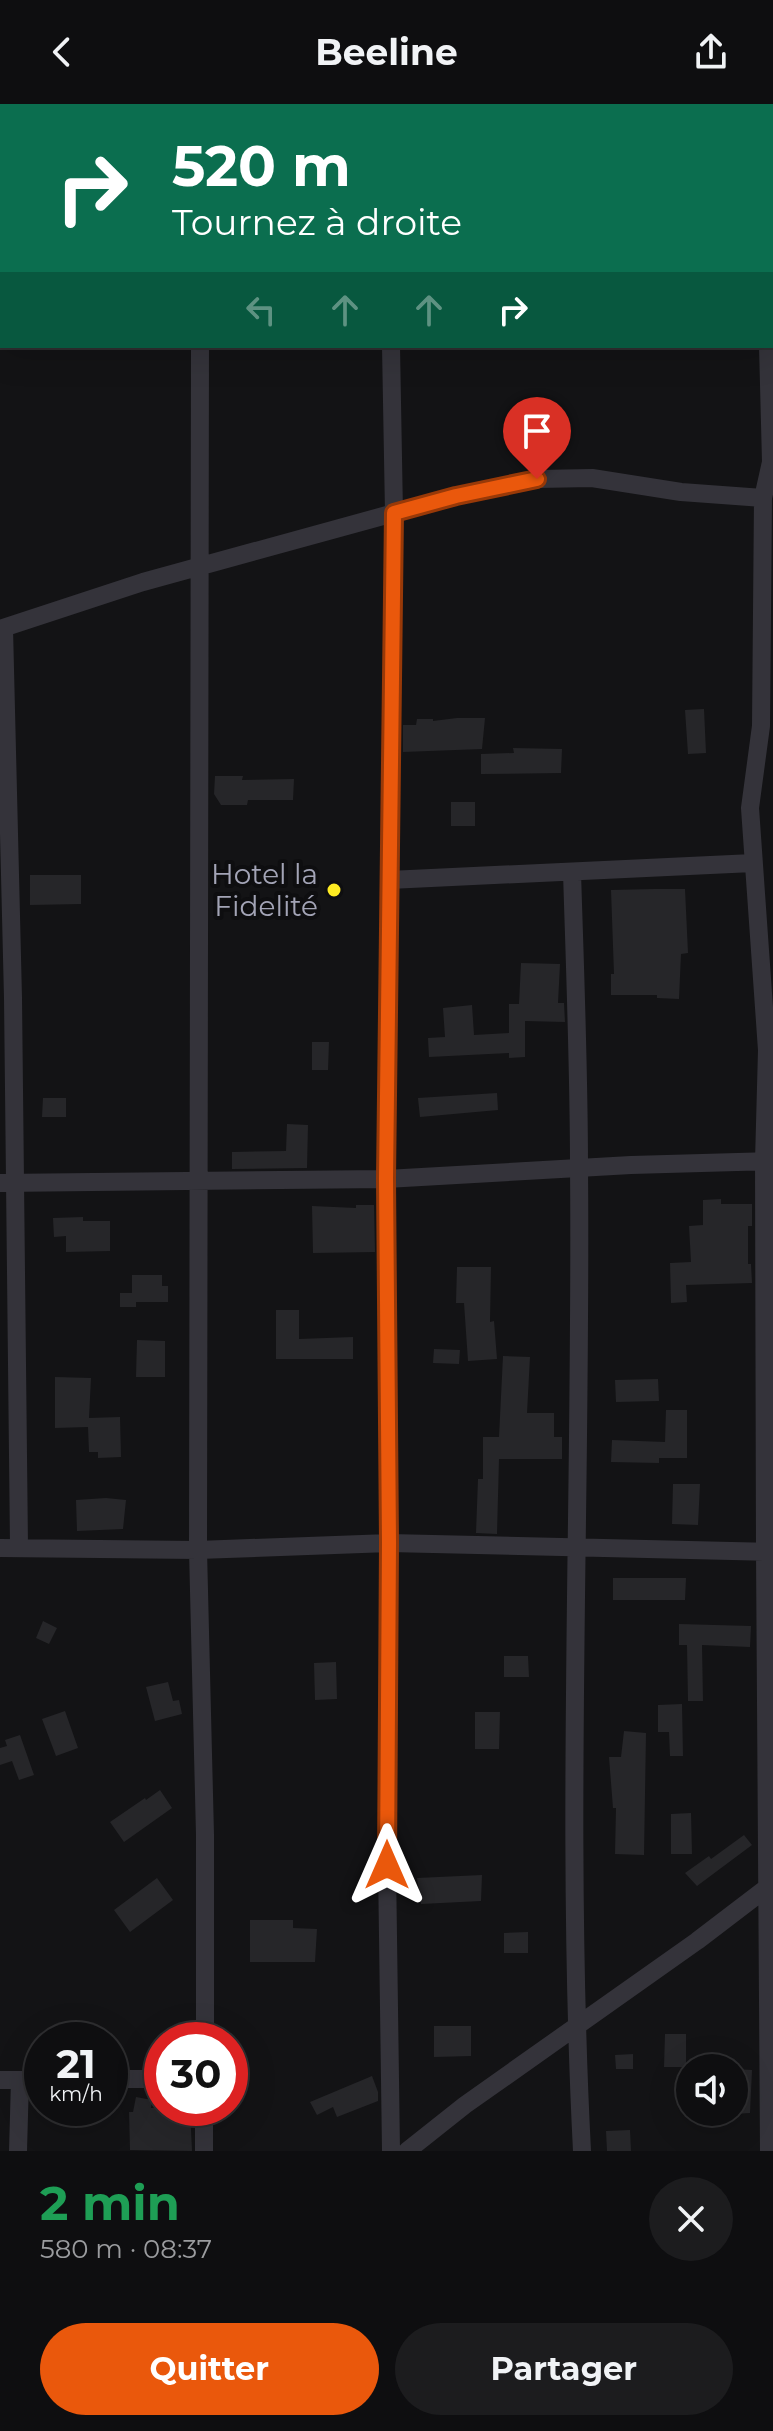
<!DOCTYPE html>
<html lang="fr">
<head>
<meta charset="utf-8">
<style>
	body { margin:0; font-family:Montserrat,sans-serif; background:#1c1c1e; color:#f1f3f6; height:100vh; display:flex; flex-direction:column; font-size:30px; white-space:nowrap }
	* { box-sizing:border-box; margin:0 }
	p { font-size:26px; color:#9b9c9f }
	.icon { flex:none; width:44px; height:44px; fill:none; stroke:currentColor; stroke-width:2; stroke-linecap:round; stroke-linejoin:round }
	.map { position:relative; height:2047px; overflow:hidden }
	.panel { display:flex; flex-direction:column; background:#0e0e10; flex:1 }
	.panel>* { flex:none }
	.hud { position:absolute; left:0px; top:0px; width:774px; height:244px; box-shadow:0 8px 32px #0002,0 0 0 2px #2e2e30; background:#0b6e4f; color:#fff; overflow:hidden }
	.tools { position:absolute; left:676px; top:1950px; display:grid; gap:16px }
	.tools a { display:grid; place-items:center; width:72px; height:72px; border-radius:50%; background:#0e0e10; box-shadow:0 8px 32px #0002,0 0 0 2px #2e2e30; font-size:40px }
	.speed { position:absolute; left:24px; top:1918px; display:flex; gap:16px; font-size:40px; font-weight:700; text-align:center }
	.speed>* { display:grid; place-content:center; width:104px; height:104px; border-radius:50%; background:#0e0e10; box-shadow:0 8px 32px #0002,0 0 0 2px #2e2e30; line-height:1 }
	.speed small { font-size:20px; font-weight:400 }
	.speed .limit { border:12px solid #d22; background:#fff; color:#111 }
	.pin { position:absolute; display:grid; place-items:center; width:68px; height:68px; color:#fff; margin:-82px -34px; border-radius:50% 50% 50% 0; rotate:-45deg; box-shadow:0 0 8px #0007 }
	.pin .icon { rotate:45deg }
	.me { position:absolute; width:88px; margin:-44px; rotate:0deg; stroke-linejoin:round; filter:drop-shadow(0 0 6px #0008) }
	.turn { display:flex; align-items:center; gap:28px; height:168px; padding:0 40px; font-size:36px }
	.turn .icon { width:104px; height:104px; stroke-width:2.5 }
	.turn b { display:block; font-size:56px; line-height:68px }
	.lanes { display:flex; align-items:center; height:76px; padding:0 40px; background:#0003; justify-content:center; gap:40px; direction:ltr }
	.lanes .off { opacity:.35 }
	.round { display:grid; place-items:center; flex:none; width:84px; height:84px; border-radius:42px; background:#1c1c1e }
	.headline { display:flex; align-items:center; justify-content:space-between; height:136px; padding:0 40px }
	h1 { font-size:48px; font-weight:700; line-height:60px; color:#1e9e55 }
	.cta { display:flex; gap:16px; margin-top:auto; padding:16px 40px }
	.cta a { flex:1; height:92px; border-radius:48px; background:#ea580c; color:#fff; font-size:32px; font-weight:700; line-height:92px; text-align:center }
	.cta a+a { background:#1c1c1e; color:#f1f3f6 }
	header { display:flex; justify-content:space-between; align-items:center; height:104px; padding:0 40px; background:#0e0e10; font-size:36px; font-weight:700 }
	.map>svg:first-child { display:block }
	.water { fill:#282d39 }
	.building { fill:#262629 }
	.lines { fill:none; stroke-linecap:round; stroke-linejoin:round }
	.minor { stroke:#34333a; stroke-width:18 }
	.route-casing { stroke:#983908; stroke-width:20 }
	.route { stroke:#ea580c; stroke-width:14 }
	.poi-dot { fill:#feeb22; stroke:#0e0e10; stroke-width:3 }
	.labels { text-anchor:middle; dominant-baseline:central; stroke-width:8; stroke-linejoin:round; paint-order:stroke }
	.poi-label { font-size:28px; fill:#a3a4b6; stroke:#0e0e10; text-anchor:end }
</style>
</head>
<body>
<header><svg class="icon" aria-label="back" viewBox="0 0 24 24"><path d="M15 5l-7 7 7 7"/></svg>Beeline<svg class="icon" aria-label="share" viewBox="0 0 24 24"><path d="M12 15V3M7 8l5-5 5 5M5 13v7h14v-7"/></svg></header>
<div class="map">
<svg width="773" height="2047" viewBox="0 0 773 2047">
	<rect width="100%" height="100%" fill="#131315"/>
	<path class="water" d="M 0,0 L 69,0 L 68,2 L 2,2 L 2,153 L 0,159 Z"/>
	<path class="building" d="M 704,605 L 706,649 L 688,650 L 685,606 Z
		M 457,614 L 485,614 L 482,645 L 403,648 L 403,621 L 416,621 L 417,615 L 433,615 L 433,617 Z
		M 513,644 L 562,645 L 561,669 L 481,670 L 481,650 L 514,649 Z
		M 215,672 L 243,672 L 242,676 L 294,675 L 293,696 L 248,696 L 247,701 L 221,701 L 214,690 Z
		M 451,698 L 475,698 L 475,722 L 451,722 Z
		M 30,771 L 81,771 L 81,800 L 30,801 Z
		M 654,785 L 685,785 L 688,849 L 681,850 L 679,895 L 657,894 L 657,891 L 611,891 L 611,870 L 614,870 L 611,786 Z
		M 521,859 L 560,860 L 558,899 L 564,899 L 565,918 L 525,917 L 525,953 L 509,954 L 509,949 L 429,953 L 428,934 L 445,933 L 443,904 L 472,901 L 474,931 L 509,929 L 509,900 L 519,900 Z
		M 312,938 L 329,938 L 328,966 L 312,966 Z
		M 497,989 L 498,1006 L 420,1013 L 418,994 Z
		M 43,994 L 66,994 L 66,1013 L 42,1013 Z
		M 287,1020 L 308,1021 L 307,1064 L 232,1065 L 232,1048 L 286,1047 Z
		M 721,1095 L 721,1100 L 752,1100 L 752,1122 L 748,1122 L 748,1160 L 751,1160 L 752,1179 L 686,1181 L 687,1198 L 671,1199 L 670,1159 L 691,1158 L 689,1122 L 703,1121 L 703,1096 Z
		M 356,1101 L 374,1101 L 375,1148 L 313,1149 L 312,1102 L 356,1104 Z
		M 83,1113 L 83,1117 L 110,1117 L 110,1147 L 66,1148 L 66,1132 L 54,1133 L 53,1114 Z
		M 457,1163 L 491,1163 L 490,1218 L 494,1217 L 497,1255 L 468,1257 L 464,1199 L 456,1199 Z
		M 132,1171 L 162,1171 L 162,1182 L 168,1182 L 168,1198 L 136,1198 L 136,1203 L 120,1203 L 120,1189 L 132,1189 Z
		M 276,1206 L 299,1206 L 299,1235 L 353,1233 L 353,1255 L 276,1255 Z
		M 137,1236 L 165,1237 L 165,1273 L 136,1273 Z
		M 434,1245 L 460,1246 L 459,1260 L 433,1259 Z
		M 503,1252 L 530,1253 L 527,1309 L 554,1309 L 554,1333 L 562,1333 L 562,1355 L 499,1355 L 497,1430 L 476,1429 L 478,1375 L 483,1375 L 483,1333 L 499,1333 Z
		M 55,1273 L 91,1274 L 89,1314 L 120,1313 L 121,1353 L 98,1354 L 98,1348 L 89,1348 L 88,1323 L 55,1324 Z
		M 658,1275 L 659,1297 L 616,1298 L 615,1276 Z
		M 666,1306 L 687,1306 L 687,1354 L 659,1354 L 659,1359 L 611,1358 L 612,1336 L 665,1338 Z
		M 673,1380 L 700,1380 L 698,1421 L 672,1420 Z
		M 106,1394 L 126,1396 L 123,1425 L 77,1427 L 76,1396 Z
		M 613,1474 L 686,1474 L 685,1496 L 613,1496 Z
		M 43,1517 L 57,1524 L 49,1540 L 36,1534 Z
		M 679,1520 L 751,1522 L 750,1543 L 702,1541 L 703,1597 L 688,1597 L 687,1541 L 679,1541 Z
		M 504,1552 L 528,1552 L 529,1573 L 504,1573 Z
		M 336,1558 L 337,1595 L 315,1596 L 314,1559 Z
		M 168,1578 L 173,1597 L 179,1596 L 182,1610 L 155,1617 L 146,1583 Z
		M 682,1600 L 683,1652 L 670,1652 L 669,1628 L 658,1628 L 658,1601 Z
		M 65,1607 L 78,1644 L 56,1652 L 42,1615 Z
		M 475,1608 L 500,1608 L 499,1645 L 475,1645 Z
		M 624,1627 L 646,1629 L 644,1751 L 615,1750 L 616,1704 L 613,1704 L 609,1653 L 621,1653 Z
		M 20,1631 L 34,1671 L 19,1676 L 12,1657 L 0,1661 L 0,1644 L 7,1642 L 5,1636 Z
		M 160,1686 L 172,1704 L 124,1738 L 110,1718 L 145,1694 L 146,1696 Z
		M 691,1709 L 692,1750 L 671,1750 L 671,1710 Z
		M 744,1731 L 752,1741 L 697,1782 L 685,1769 L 709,1752 L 711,1755 Z
		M 482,1771 L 481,1797 L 421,1800 L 417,1774 Z
		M 157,1774 L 173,1796 L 130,1828 L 114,1806 Z
		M 250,1816 L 293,1816 L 293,1824 L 317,1825 L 315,1858 L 250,1858 Z
		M 528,1828 L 528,1849 L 504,1849 L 504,1829 Z
		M 434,1922 L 471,1922 L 471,1952 L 434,1953 Z
		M 665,1930 L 686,1930 L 686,1963 L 664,1963 Z
		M 633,1950 L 633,1965 L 616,1965 L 615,1951 Z
		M 734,1965 L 752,1966 L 750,2009 L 734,2010 Z
		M 372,1972 L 378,1988 L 378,1997 L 337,2013 L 333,2003 L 317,2011 L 310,1998 Z
		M 136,1993 L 152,1996 L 151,2004 L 190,2004 L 192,2047 L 130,2046 L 129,2008 L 133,2008 Z
		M 630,2026 L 631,2047 L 607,2047 L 606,2027 Z"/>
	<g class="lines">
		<path class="minor" d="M 199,0 L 199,2
			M 386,0 L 386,2
			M 772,75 L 773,74
			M 200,242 L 198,1446 L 205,1731 L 205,1936
			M 768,242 L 771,358 L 763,394 L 761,622 L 750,704 L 767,946 L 764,1057 L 765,1448 L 769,2047
			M 4,524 L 13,894 L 19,1443
			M 0,525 L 143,478 L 456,392 L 537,375 L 592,374 L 681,388 L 763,394
			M 572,768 C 575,866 579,965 579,1063 C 582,1391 565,1719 582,2047
			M 389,776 L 753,759
			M 0,1079 L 386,1075 L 631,1061 L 773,1057
			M 0,1444 L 198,1446 L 389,1439 L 773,1448
			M 110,1975 L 162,1975
			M 0,1976 L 42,1976
			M 18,2047 L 20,1976
			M 204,2047 L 204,2004
			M 391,2047 L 387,1761 L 389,1439 L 386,1075 L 394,409 L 391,242
			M 407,2047 L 465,2001 L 697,1837 L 773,1779"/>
	</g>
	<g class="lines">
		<defs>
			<path id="route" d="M 387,1761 L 389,1439 L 386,1075 L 394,409 L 456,392 L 537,375"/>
		</defs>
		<use href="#route" class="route-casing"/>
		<use href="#route" class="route"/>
	</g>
	<circle class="poi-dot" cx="334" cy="786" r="8"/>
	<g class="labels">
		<g class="poi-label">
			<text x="318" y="770">Hotel la<tspan x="318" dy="32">Fidelité</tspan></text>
		</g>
	</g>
</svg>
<div class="tools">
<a><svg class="icon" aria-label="sound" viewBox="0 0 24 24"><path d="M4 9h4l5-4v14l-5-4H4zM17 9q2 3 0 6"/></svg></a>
</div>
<div class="speed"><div>21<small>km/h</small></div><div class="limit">30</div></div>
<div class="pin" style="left:537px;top:375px;background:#d93025"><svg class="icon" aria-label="arrive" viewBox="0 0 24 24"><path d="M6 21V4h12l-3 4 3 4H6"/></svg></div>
<svg class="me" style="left:387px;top:1761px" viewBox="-20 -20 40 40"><path d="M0-17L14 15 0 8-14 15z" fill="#ea580c" stroke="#fff" stroke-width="4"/></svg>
<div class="hud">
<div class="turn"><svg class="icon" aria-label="right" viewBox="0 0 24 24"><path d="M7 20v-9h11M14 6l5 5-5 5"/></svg><div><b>520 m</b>Tournez à droite</div></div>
<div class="lanes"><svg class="icon off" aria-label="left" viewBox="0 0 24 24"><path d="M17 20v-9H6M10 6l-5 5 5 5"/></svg><svg class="icon off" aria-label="ahead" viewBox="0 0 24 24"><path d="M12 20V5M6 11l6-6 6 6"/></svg><svg class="icon off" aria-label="ahead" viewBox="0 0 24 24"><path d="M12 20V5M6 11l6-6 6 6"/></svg><svg class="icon" aria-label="right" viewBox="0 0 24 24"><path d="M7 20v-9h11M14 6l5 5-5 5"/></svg></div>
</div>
</div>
<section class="panel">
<div class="headline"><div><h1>2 min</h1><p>580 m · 08:37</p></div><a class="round"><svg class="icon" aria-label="close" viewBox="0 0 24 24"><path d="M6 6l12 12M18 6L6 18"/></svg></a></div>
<div class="cta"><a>Quitter</a><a>Partager</a></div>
</section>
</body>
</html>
